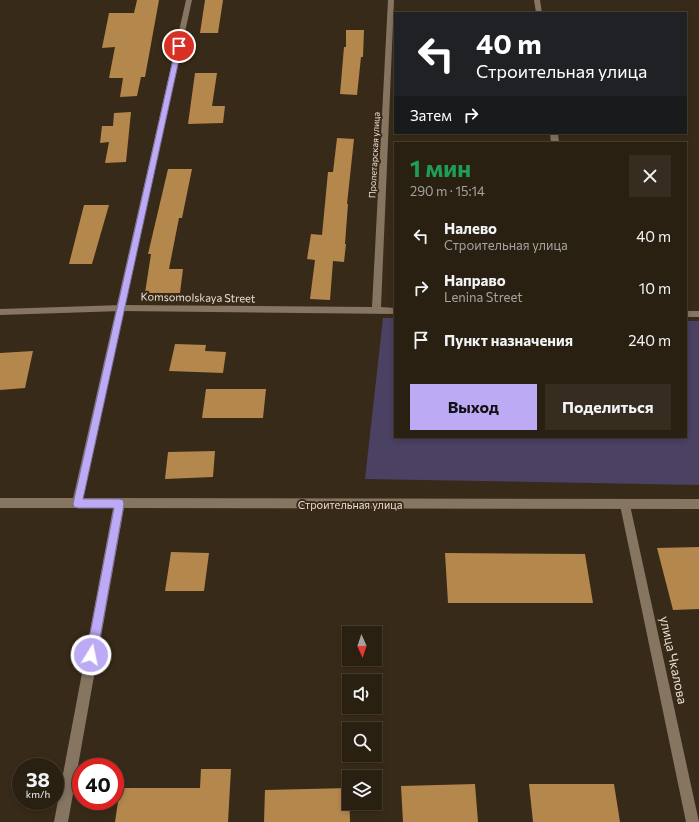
<!DOCTYPE html>
<html lang="ru">
<head>
<meta charset="utf-8">
<style>
	body { margin:0; font-family:Commissioner,sans-serif; background:#362d20; color:#f1f3f6; height:100vh; display:flex; flex-direction:column; font-size:15px; white-space:nowrap }
	* { box-sizing:border-box; margin:0 }
	p { font-size:13px; color:#a5a39f }
	.icon { flex:none; width:22px; height:22px; fill:none; stroke:currentColor; stroke-width:2; stroke-linecap:round; stroke-linejoin:round }
	.map { position:relative; flex:1; overflow:hidden }
	.drawer { position:absolute; left:394px; top:142px; width:293px; height:296px; display:flex; flex-direction:column; background:#2a2012; border-radius:0px; box-shadow:0 2px 6px #0003,0 0 0 1px #463e32 }
	.drawer>* { flex:none }
	.hud { position:absolute; left:394px; top:12px; width:293px; height:122px; border-radius:0px; box-shadow:0 2px 6px #0003,0 0 0 1px #463e32; background:#202124; color:#fff; overflow:hidden }
	.needle { width:26px; rotate:177deg }
	.tools { position:absolute; left:342px; top:626px; display:grid; gap:8px }
	.tools a { display:grid; place-items:center; width:40px; height:40px; border-radius:0px; background:#2a2012; box-shadow:0 2px 6px #0003,0 0 0 1px #463e32; font-size:20px }
	.speed { position:absolute; left:12px; top:758px; display:flex; gap:8px; font-size:20px; font-weight:700; text-align:center }
	.speed>* { display:grid; place-content:center; width:52px; height:52px; border-radius:50%; background:#2a2012; box-shadow:0 2px 6px #0003,0 0 0 1px #463e32; line-height:1 }
	.speed small { font-size:10px; font-weight:400 }
	.speed .limit { border:6px solid #d22; background:#fff; color:#111 }
	.pin { position:absolute; display:grid; place-items:center; width:34px; height:34px; color:#fff; margin:-17px; border:2px solid #fff; border-radius:50%; box-shadow:0 1px 4px #0007 }
	.me { position:absolute; width:44px; margin:-22px; rotate:10deg; stroke-linejoin:round; filter:drop-shadow(0 0 3px #0008) }
	.turn { display:flex; align-items:center; gap:14px; height:84px; padding:0 16px; font-size:18px }
	.turn .icon { width:52px; height:52px; stroke-width:2.5 }
	.turn b { display:block; font-size:28px; line-height:34px }
	.then { display:flex; align-items:center; height:38px; padding:0 16px; background:#0003; gap:8px; font-size:15px }
	.round { display:grid; place-items:center; flex:none; width:42px; height:42px; border-radius:0px; background:#362d20 }
	.summary { display:flex; align-items:center; justify-content:space-between; height:68px; padding:0 16px }
	h1 { font-size:24px; font-weight:700; line-height:30px; color:#1e9e55 }
	.cta { display:flex; gap:8px; margin-top:auto; padding:8px 16px }
	.cta a { flex:1; height:46px; border-radius:0px; background:#bcaaf5; color:#111; font-size:16px; font-weight:700; line-height:46px; text-align:center }
	.cta a+a { background:#362d20; color:#f1f3f6 }
	ul { padding:0; list-style:none }
	li { display:flex; align-items:center; gap:12px; height:52px; padding:0 16px }
	li div { flex:1 }
	li b { display:block; font-size:15px }
	li em { font-style:normal }
	.map>svg:first-child { display:block }
	.green { fill:#4a4163 }
	.building { fill:#b4874d }
	.lines { fill:none; stroke-linecap:round; stroke-linejoin:round }
	.street { fill:#857561; fill-rule:evenodd }
	.secondary { fill:#857561; fill-rule:evenodd }
	.route { fill:#bcaaf5; stroke:#7a6e9f }
	.labels { text-anchor:middle; dominant-baseline:central; stroke-width:4; stroke-linejoin:round; paint-order:stroke }
	.far-street-label { font-size:9px; fill:#e9dfd4; stroke:#382a18 }
	.street-label { font-size:11px; fill:#e9dfd4; stroke:#382a18 }
	.near-street-label { font-size:13px; fill:#e9dfd4; stroke:#382a18 }
</style>
</head>
<body>
<div class="map">
<svg width="699" height="822" viewBox="0 0 699 822">
	<rect width="100%" height="100%" fill="#382a18"/>
	<path class="green" d="M 383,318 L 395,318 L 395,437 L 686,437 L 686,321 L 699,321 L 699,485 L 365,479 Z"/>
	<path class="building" d="M 137,0 L 159,0 L 145,77 L 141,77 L 137,96 L 120,97 L 123,78 L 109,78 L 115,47 L 102,48 L 109,13 L 134,13 Z
		M 205,0 L 223,0 L 218,33 L 200,33 Z
		M 346,30 L 364,30 L 363,57 L 361,57 L 357,95 L 340,94 L 344,47 L 346,47 Z
		M 195,73 L 217,73 L 212,106 L 225,106 L 223,123 L 188,124 Z
		M 131,112 L 126,162 L 105,163 L 109,142 L 100,143 L 102,126 L 113,126 L 114,113 Z
		M 337,138 L 354,139 L 347,204 L 348,204 L 345,244 L 346,244 L 344,262 L 333,261 L 330,300 L 310,299 L 315,260 L 307,259 L 311,234 L 322,235 L 328,172 L 333,172 Z
		M 168,169 L 192,169 L 182,218 L 179,218 L 169,269 L 183,269 L 180,293 L 145,293 L 151,254 L 148,254 Z
		M 84,205 L 109,205 L 92,264 L 69,264 Z
		M 175,344 L 206,345 L 205,351 L 226,352 L 223,373 L 169,371 Z
		M 33,351 L 25,388 L 0,390 L 0,353 Z
		M 206,389 L 266,389 L 263,418 L 202,418 Z
		M 215,451 L 213,477 L 165,479 L 168,452 Z
		M 699,547 L 699,609 L 673,610 L 657,548 Z
		M 171,552 L 209,553 L 204,591 L 165,591 Z
		M 445,553 L 585,554 L 593,603 L 448,603 Z
		M 201,769 L 231,769 L 228,822 L 115,822 L 120,788 L 200,788 Z
		M 475,784 L 478,822 L 403,822 L 401,786 Z
		M 529,784 L 614,784 L 620,822 L 533,822 Z
		M 349,788 L 350,822 L 264,822 L 265,790 Z"/>
	<g class="lines">
		<path class="street" d="M 388,0 L 394,0 L 381,307 L 395,308 L 395,314 L 122,311 L 0,315 L 0,309 L 122,305 L 372,307 Z
			M 534,0 L 540,0 L 542,13 L 536,13 Z
			M 550,133 L 558,133 L 559,143 L 551,143 Z
			M 686,311 L 699,311 L 699,317 L 686,317 Z
			M 0,498 L 77,498 L 81,500 L 82,503 L 81,506 L 77,508 L 0,508 Z
			M 625,500 L 629,502 L 630,505 L 699,822 L 686,822 L 620,505 L 621,502 Z"/>
		<path class="secondary" d="M 186,0 L 192,0 L 83,498 L 699,499 L 699,509 L 124,508 L 68,822 L 54,822 L 113,508 L 77,508 L 73,506 L 72,503 Z"/>
	</g>
	<path class="route" d="M 179,44 L 182,46 L 83,499 L 119,499 L 123,500 L 124,504 L 97,655 L 95,659 L 91,661 L 87,659 L 86,655 L 114,508 L 78,508 L 74,507 L 73,504 L 176,46 Z"/>
	<g class="labels">
		<g class="far-street-label">
			<text transform="translate(374 155) rotate(-87)">Пролетарская улица</text>
		</g>
		<g class="street-label">
			<text transform="translate(198 297) rotate(1)">Komsomolskaya Street</text>
			<text x="350" y="504">Строительная улица</text>
		</g>
		<g class="near-street-label">
			<text transform="translate(674 660) rotate(78)">улица Чкалова</text>
		</g>
	</g>
</svg>
<div class="tools">
<a><svg class="needle" viewBox="-14 -14 28 28"><path d="M0-13l5 13h-10z" fill="#e53935"/><path d="M0 13l5-13h-10z" fill="#a5a39f"/></svg></a>
<a><svg class="icon" aria-label="sound" viewBox="0 0 24 24"><path d="M4 9h4l5-4v14l-5-4H4zM17 9q2 3 0 6"/></svg></a>
<a><svg class="icon" aria-label="search" viewBox="0 0 24 24"><circle cx="10" cy="10" r="6"/><path d="M15 15l6 6"/></svg></a>
<a><svg class="icon" aria-label="layers" viewBox="0 0 24 24"><path d="M12 4l9 5-9 5-9-5zM3 14l9 5 9-5"/></svg></a>
</div>
<div class="speed"><div>38<small>km/h</small></div><div class="limit">40</div></div>
<div class="pin" style="left:179px;top:46px;background:#d93025"><svg class="icon" aria-label="arrive" viewBox="0 0 24 24"><path d="M6 21V4h12l-3 4 3 4H6"/></svg></div>
<svg class="me" style="left:91px;top:655px" viewBox="-20 -20 40 40"><circle r="17" fill="#bcaaf5" stroke="#fff" stroke-width="3"/><path d="M0-11L8 9 0 5-8 9z" fill="#fff"/></svg>
<div class="hud">
<div class="turn"><svg class="icon" aria-label="left" viewBox="0 0 24 24"><path d="M17 20v-9H6M10 6l-5 5 5 5"/></svg><div><b>40 m</b>Строительная улица</div></div>
<div class="then">Затем<svg class="icon" aria-label="right" viewBox="0 0 24 24"><path d="M7 20v-9h11M14 6l5 5-5 5"/></svg></div>
</div>
<section class="drawer">
<div class="summary"><div><h1>1 мин</h1><p>290 m · 15:14</p></div><a class="round"><svg class="icon" aria-label="close" viewBox="0 0 24 24"><path d="M6 6l12 12M18 6L6 18"/></svg></a></div>
<ul>
<li><svg class="icon" aria-label="left" viewBox="0 0 24 24"><path d="M17 20v-9H6M10 6l-5 5 5 5"/></svg><div><b>Налево</b><p>Строительная улица</p></div><em>40 m</em></li>
<li><svg class="icon" aria-label="right" viewBox="0 0 24 24"><path d="M7 20v-9h11M14 6l5 5-5 5"/></svg><div><b>Направо</b><p>Lenina Street</p></div><em>10 m</em></li>
<li><svg class="icon" aria-label="arrive" viewBox="0 0 24 24"><path d="M6 21V4h12l-3 4 3 4H6"/></svg><div><b>Пункт назначения</b></div><em>240 m</em></li>
</ul>
<div class="cta"><a>Выход</a><a>Поделиться</a></div>
</section>
</div>
</body>
</html>
